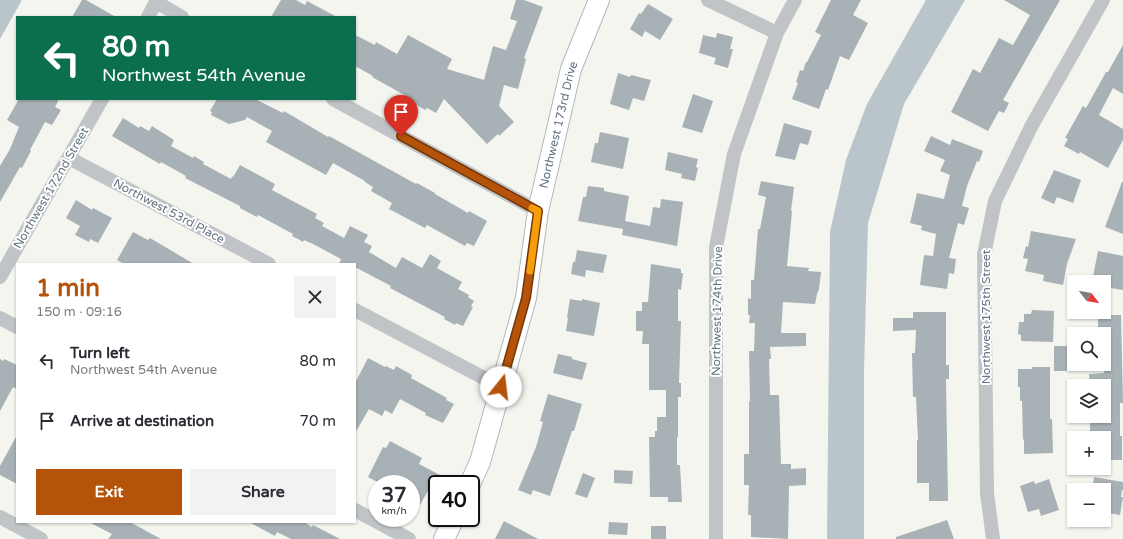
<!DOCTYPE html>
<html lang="en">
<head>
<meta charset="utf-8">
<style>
	body { margin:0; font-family:"Varela Round",sans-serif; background:#f2f2f3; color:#2b2b33; height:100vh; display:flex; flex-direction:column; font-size:15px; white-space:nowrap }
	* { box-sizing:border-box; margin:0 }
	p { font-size:13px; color:#7c7c81 }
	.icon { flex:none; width:22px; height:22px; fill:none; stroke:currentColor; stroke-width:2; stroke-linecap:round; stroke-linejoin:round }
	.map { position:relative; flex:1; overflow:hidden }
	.side { position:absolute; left:16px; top:263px; width:340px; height:260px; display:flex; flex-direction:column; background:#fff; border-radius:0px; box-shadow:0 1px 3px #0004 }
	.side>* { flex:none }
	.hud { position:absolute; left:16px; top:16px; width:340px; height:84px; border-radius:0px; box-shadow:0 1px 3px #0004; background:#0b6e4f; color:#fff; overflow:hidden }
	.needle { width:26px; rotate:121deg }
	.tools { position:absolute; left:1067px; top:275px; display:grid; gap:8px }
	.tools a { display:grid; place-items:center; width:44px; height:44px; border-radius:0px; background:#fff; box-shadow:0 1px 3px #0004; font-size:20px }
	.speed { position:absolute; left:368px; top:475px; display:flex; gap:8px; font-size:20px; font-weight:700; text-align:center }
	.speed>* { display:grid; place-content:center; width:52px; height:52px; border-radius:50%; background:#fff; box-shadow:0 1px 3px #0004; line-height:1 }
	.speed small { font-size:10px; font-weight:400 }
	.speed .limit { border:2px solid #111; border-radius:6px; background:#fff; color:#111 }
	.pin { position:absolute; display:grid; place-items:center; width:34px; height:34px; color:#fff; margin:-41px -17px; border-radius:50% 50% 50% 0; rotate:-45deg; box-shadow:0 0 4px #0007 }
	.pin .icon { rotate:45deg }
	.me { position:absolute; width:44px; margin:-22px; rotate:16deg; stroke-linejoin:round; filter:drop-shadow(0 0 3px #0008) }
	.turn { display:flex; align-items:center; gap:14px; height:84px; padding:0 20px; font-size:18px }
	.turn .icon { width:52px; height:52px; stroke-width:2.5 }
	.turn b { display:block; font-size:28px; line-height:34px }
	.round { display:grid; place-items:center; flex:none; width:42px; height:42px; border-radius:0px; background:#f2f2f3 }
	.head { display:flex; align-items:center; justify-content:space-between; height:68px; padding:0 20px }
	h1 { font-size:24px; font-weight:700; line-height:30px; color:#b45309 }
	.action { display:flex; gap:8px; margin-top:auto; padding:8px 20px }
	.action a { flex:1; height:46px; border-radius:0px; background:#b45309; color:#fff; font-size:16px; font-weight:700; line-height:46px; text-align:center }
	.action a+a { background:#f2f2f3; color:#2b2b33 }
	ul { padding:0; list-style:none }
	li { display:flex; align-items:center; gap:12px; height:60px; padding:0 20px }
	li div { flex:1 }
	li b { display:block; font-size:15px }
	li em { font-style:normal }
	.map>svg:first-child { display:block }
	.water { fill:#b9c5ca }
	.building { fill:#a8b1b5 }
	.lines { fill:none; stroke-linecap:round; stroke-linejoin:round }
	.secondary-casing { stroke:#b2b8bc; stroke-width:22 }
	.street { stroke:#c0c4c7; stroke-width:14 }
	.secondary { stroke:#fff; stroke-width:20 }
	.route-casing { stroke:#753606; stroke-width:10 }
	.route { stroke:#b45309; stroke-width:7 }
	.slow { stroke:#f59e0b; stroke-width:7 }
	.labels { text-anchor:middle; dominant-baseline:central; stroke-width:4; stroke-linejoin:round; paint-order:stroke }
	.street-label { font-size:12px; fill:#637582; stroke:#fff }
</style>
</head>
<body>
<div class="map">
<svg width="1123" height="539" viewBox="0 0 1123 539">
	<rect width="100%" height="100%" fill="#f5f5f0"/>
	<path class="water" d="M 0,0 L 22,0 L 0,39 Z
		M 926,0 L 965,0 L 904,104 L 868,223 L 864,372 L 864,539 L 827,539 L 830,232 L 846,160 L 867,104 Z"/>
	<path class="building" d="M 82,0 L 86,0 L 116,17 L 72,17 Z
		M 281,0 L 296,0 L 305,5 L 307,1 L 337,17 L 271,17 Z
		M 516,0 L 524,0 L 543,7 L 524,58 L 526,59 L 518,89 L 504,85 L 499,106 L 514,122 L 499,136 L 498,134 L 487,144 L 444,99 L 436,113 L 427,108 L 425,110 L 407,99 L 408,97 L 372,77 L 373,76 L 355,66 L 355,35 L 375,45 L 376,42 L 397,54 L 408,35 L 452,59 L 447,69 L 484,80 L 493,46 L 506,50 L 517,21 L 510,19 Z
		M 831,0 L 861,0 L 853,15 L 868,23 L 849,60 L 840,56 L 828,90 L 826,89 L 819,109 L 792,99 L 798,83 L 796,82 L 800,70 L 803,71 L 806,62 L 807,62 L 821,35 L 815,32 Z
		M 1004,0 L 1060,0 L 1003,100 L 1009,103 L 1004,113 L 999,111 L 988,131 L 951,112 L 973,69 L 980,73 L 999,38 L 1013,45 L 1030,15 Z
		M 648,4 L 673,19 L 660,40 L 645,31 L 642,37 L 630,29 L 639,13 L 641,14 Z
		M 717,33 L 733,37 L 730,49 L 733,49 L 728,68 L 714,64 L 716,58 L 699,53 L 703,35 L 716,38 Z
		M 1123,45 L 1123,94 L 1113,88 L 1099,115 L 1123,129 L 1123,140 L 1108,168 L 1080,152 L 1079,154 L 1064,146 L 1068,139 L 1065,138 L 1083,106 L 1086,108 L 1106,72 L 1108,72 Z
		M 618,73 L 630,77 L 631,75 L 651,80 L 644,101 L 633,98 L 629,110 L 610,104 Z
		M 693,94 L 713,101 L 702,133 L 682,127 Z
		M 19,99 L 59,99 L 55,107 L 61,110 L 52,125 L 45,122 L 30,150 L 31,151 L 22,168 L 20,167 L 0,202 L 0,166 L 10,149 L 19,127 L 7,120 Z
		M 217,99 L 255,99 L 283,113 L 284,111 L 328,137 L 329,136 L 416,184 L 417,183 L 435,193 L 435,194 L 468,213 L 469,211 L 487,221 L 474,246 L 467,243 L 465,246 L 427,225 L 425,228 L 389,209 L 392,203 L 371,191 L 373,187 L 365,182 L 365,181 L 333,163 L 326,175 L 266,142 L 272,131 L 247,117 L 245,120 L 229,124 L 211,115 L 212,112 L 210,111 Z
		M 123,118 L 139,128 L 140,126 L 149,131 L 152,126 L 174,140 L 171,146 L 193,158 L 194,156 L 204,162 L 203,164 L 231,179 L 232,176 L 233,177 L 240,165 L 275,184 L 272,190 L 317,214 L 315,218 L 324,223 L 322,226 L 344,238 L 350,226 L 368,235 L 364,242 L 372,246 L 369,252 L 396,268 L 402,257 L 422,268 L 430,254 L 441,261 L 437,268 L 462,282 L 458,289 L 469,295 L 468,297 L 474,301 L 471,306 L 473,307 L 463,326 L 456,323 L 455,325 L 444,319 L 445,317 L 390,288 L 391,286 L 355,267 L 355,264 L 339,264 L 341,259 L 313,244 L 304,240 L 303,242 L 298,239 L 292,236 L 293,234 L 258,215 L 257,217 L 240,208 L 240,206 L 185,178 L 186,176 L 161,162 L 160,164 L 112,136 Z
		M 784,123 L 812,131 L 808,145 L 800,143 L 795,160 L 775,156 Z
		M 600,132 L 629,138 L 623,169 L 591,162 L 595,143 L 598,143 Z
		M 931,136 L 950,145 L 952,139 L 983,151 L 979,162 L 977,161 L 967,186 L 962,206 L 969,208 L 964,225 L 958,223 L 949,258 L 956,259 L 954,274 L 949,273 L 947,289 L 920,285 L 924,255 L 933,256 L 936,234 L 921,230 L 922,226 L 910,223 L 917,193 L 944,199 L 950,175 L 940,171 L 945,160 L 924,151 Z
		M 668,152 L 698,159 L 696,167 L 698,168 L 695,181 L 681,178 L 682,174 L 665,170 Z
		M 1054,170 L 1081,180 L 1073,203 L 1057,197 L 1054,204 L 1041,198 Z
		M 761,181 L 794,187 L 791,211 L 792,211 L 787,266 L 809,268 L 808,271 L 821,272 L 819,289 L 817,294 L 815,304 L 783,302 L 781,333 L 806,333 L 806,346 L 770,347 L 771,359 L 769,359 L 770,395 L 779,395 L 781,464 L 791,464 L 791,469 L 806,468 L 806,485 L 789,486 L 788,539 L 751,537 L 751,515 L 748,515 L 749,485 L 744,485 L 744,454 L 749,454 L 749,401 L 750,401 L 749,351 L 754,351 L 755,323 L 749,323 L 750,315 L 748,315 L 748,298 L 751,299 L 751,280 L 754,280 L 758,229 L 760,229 L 766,197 L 758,195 Z
		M 1122,182 L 1123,182 L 1123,234 L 1105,227 Z
		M 588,186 L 604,188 L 604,191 L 629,196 L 625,221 L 650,226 L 653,207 L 660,208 L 661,199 L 683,202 L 677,246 L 622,235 L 623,229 L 578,221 L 583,197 L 586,197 Z
		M 76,200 L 92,210 L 93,208 L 112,218 L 98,243 L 90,239 L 89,242 L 75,235 L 80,226 L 66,218 Z
		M 1031,231 L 1076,239 L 1067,264 L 1063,285 L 1043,281 L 1044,275 L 1025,271 L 1028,259 L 1023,258 L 1026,246 L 1028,247 Z
		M 133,232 L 148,240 L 150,238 L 194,264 L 124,264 L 117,260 Z
		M 577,250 L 607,255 L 603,273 L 586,270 L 585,277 L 571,274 L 573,262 L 575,262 Z
		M 1098,251 L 1123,256 L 1123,290 L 1104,287 L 1104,282 L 1092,282 Z
		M 651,264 L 681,269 L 681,273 L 683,273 L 681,290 L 678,289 L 678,321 L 681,321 L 679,383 L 681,383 L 681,397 L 678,397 L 678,437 L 677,437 L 677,465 L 680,465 L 682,502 L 668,502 L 668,497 L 650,497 L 649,437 L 655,437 L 655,431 L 657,431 L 657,417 L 666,417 L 666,390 L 649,390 L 649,344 L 642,344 L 643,331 L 636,331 L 636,311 L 642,311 L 642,302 L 648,302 Z
		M 570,299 L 582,301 L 582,299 L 600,303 L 594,336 L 566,331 L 568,318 L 567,317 Z
		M 1032,310 L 1054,311 L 1053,342 L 1021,341 L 1021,335 L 1018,334 L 1019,322 L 1024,322 L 1024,314 L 1031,314 Z
		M 913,312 L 946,312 L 946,365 L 949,365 L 949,379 L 946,379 L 948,501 L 929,501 L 929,483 L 917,483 L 917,440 L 918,440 L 916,397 L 913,397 L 912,353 L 915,353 L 916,330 L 893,331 L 893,318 L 913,318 Z
		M 1098,315 L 1121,315 L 1123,403 L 1120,403 L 1120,436 L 1122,436 L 1122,460 L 1104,460 L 1104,438 L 1090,438 L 1090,416 L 1104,416 L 1104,386 L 1090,386 L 1089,374 L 1104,373 L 1104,334 L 1098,334 Z
		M 1054,346 L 1068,346 L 1068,371 L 1054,371 Z
		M 558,354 L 572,357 L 572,359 L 587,363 L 582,380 L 553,373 Z
		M 368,358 L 385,367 L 386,366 L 394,370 L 396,366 L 412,375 L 411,378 L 447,398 L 446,400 L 454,404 L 443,423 L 425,415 L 426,413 L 400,399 L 392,414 L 385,410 L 382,416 L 369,409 L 355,433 L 355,383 Z
		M 0,359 L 3,361 L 4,359 L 17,365 L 17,389 L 13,387 L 0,411 Z
		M 1032,367 L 1050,367 L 1050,419 L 1052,419 L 1053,453 L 1024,454 L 1024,439 L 1023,440 L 1022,401 L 1020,401 L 1020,387 L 1018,387 L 1018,369 L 1032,369 Z
		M 548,394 L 582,404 L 574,431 L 572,431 L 550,496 L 533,490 L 531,495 L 518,490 L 536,447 L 543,422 L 540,421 Z
		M 17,435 L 17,484 L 0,475 L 0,466 Z
		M 390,441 L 422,458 L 419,464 L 440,475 L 431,490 L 429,489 L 420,505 L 411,500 L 411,484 L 381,484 L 368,477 L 383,447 L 386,448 Z
		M 614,470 L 633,471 L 632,484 L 614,483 Z
		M 583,473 L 595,478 L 587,498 L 575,494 Z
		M 1094,477 L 1123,482 L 1123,490 L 1122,490 L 1121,497 L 1123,497 L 1120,515 L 1107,513 L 1107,511 L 1104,511 L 1104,490 L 1092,490 Z
		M 1049,479 L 1059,510 L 1041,516 L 1039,509 L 1028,512 L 1020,486 L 1034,481 L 1035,484 Z
		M 947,520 L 954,539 L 896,539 L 896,537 Z
		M 504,521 L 538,539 L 495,539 Z
		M 89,522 L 130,522 L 161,539 L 108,539 L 112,534 Z
		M 249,522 L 304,522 L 312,527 L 313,525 L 340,539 L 291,539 L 277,532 L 275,536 Z
		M 609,522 L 628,523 L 627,535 L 608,534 Z
		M 651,526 L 666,526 L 666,539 L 651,539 Z"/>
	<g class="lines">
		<defs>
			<g id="secondary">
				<path id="s1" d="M 470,484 L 480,462 L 526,298 L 538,211 L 571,69 L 599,0"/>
				<path d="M 444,539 L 454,518"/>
			</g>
		</defs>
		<use href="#secondary" class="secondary-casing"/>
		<path class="street" d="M 708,0 L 777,33
			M 156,2 L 182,17
			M 148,17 L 157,0
			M 333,99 L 538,211
			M 69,158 L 269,264
			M 0,277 L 102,99
			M 355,310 L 501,387
			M 0,318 L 17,327
			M 355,510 L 409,539
			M 0,517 L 41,539
			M 716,539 L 716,247 L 734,154 L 777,33 L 795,0
			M 993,539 L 987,493 L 984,255 L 995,201 L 1032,125 L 1103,0"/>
		<use href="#secondary" class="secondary"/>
	</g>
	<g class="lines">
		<defs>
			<path id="route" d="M 401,136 L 538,211 L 526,298 L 501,387"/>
		</defs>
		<use href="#route" class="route-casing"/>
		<use href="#route" class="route"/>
		<path class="slow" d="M 530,271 L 538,211 L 532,208"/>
	</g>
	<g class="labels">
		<g class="street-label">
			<text stroke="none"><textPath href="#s1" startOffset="371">Northwest 173rd Drive</textPath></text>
			<text transform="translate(51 188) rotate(-60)">Northwest 172nd Street</text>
			<text transform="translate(169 211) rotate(28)">Northwest 53rd Place</text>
			<text transform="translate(717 311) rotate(-89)">Northwest 174th Drive</text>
			<text transform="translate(986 317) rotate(-90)">Northwest 175th Street</text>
		</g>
	</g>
</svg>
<div class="tools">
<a><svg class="needle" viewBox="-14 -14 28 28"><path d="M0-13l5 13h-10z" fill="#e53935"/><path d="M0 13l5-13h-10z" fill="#7c7c81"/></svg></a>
<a><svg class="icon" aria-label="search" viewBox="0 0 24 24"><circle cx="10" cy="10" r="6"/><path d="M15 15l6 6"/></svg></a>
<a><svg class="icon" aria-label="layers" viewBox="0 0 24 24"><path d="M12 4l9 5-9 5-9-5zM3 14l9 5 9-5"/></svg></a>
<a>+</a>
<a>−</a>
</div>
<div class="speed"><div>37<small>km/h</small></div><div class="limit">40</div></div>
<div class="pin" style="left:401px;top:136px;background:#d93025"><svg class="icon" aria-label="arrive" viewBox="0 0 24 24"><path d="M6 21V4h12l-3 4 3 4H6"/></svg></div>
<svg class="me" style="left:501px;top:387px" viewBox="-20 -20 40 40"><circle r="19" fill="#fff"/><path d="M0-13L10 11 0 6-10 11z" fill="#b45309"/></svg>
<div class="hud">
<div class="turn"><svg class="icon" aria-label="left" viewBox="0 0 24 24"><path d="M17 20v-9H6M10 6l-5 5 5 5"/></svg><div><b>80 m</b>Northwest 54th Avenue</div></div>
</div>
<section class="side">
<div class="head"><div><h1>1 min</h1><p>150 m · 09:16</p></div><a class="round"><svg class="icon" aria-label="close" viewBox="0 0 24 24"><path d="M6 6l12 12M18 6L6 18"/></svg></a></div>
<ul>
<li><svg class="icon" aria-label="left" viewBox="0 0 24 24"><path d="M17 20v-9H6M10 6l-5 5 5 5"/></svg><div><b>Turn left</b><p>Northwest 54th Avenue</p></div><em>80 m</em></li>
<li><svg class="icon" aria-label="arrive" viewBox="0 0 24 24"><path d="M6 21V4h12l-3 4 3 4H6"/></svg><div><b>Arrive at destination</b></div><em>70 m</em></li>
</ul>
<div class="action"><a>Exit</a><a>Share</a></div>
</section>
</div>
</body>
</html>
